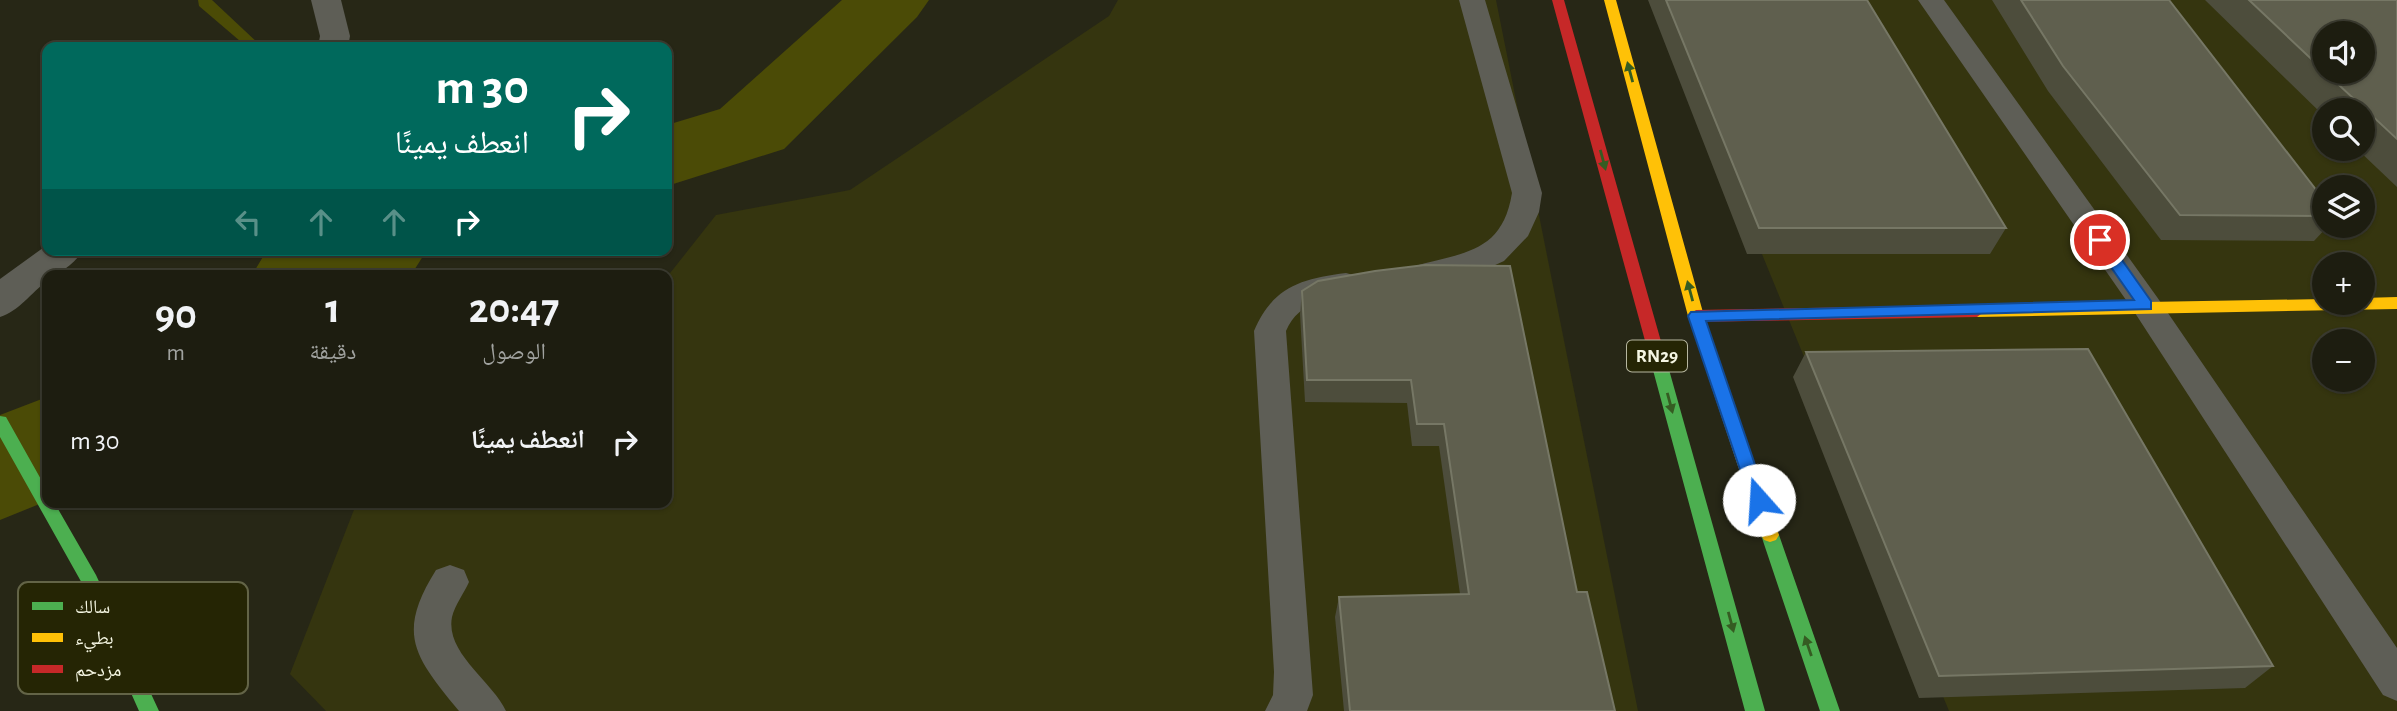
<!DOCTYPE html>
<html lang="ar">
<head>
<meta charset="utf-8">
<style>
	body { margin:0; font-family:"Alegreya Sans","Noto Naskh Arabic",sans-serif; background:#2a2a1e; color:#f1f3f6; direction:rtl; height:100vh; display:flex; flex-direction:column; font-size:26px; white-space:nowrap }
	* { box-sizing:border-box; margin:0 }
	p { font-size:23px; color:#a0a29f }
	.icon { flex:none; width:38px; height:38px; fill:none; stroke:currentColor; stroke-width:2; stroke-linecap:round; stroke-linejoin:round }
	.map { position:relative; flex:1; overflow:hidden; direction:ltr }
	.sheet { position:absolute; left:42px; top:270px; width:630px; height:238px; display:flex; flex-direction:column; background:#1d1d10; border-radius:14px; box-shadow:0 2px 5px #0004,0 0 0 2px #3b3b30; direction:rtl }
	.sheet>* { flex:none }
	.hud { position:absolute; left:42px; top:42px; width:630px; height:214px; border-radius:14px; box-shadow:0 2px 5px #0004,0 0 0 2px #3b3b30; direction:rtl; background:#00695c; color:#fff; overflow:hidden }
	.buttons { position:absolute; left:2312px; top:21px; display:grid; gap:14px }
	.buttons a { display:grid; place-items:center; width:63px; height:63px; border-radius:50%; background:#1d1d10; box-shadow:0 2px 5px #0004,0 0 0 2px #3b3b30; font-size:35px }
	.pin { position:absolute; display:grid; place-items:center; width:60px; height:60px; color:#fff; margin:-30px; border:4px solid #fff; border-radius:50%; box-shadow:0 2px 7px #0007 }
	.me { position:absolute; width:77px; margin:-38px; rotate:341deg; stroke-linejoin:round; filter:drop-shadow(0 0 5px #0008) }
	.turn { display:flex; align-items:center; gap:24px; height:147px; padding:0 28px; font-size:32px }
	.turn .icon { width:91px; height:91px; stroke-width:2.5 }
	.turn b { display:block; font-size:49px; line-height:60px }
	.lanes { display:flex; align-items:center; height:66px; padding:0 28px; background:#0003; justify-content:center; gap:35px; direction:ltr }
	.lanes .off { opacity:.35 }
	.eta { display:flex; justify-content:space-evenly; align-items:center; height:119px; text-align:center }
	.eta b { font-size:42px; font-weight:600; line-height:49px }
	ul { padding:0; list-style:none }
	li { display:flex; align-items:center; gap:21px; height:105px; padding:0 28px }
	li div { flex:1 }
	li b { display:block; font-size:26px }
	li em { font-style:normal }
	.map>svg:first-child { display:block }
	.built { fill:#35350f; fill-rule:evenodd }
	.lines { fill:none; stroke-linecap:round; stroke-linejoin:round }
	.stream { fill:#4b4b06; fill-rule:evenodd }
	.river { fill:#4b4b06; fill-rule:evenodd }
	.lane { fill:#5e5e56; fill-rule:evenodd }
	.street { fill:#5e5e56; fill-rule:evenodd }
	.fast { fill:#4caf50; fill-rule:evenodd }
	.slow { fill:#ffc107; fill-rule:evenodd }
	.jam { fill:#c62828; fill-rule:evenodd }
	.wall { fill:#4d4d3c; fill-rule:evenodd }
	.building { fill:#5f5f4e; stroke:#767765; stroke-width:2 }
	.oneway { fill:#355c22 }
	.route { fill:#1a73e8; stroke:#114b97; stroke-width:2 }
	.labels { text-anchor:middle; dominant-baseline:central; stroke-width:7; stroke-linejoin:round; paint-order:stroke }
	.shield { fill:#252504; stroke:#b7b7a0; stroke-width:2 }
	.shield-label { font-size:19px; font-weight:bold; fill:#f5f6e3 }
	.key { fill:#252504; stroke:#636447; stroke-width:2 }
	.key-label { font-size:19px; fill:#f5f6e3 }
</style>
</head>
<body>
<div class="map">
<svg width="2397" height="711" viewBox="0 0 2397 711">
	<rect width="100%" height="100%" fill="#272716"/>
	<path class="built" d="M 1118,0 L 1496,0 L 1638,711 L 326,711 L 290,674 L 357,502 L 667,502 L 667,277 L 716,215 L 850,190 L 1109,16 Z
		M 1658,0 L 2397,0 L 2397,711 L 1949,711 ZM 2324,33 L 2362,33 L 2362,72 L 2324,72 ZM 2324,110 L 2362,110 L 2362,149 L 2324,149 ZM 2324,187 L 2362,187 L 2362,226 L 2324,226 ZM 2324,264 L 2362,264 L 2362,303 L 2324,303 ZM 2324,341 L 2362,341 L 2362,380 L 2324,380 Z"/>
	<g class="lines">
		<path class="stream" d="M 198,0 L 212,0 L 262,47 L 247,47 L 199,6 Z
			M 287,250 L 303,250 L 291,275 L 275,275 Z"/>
		<path class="river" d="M 842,0 L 929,0 L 917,17 L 784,149 L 667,186 L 667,125 L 720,109 Z
			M 267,250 L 427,250 L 411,275 L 252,275 Z
			M 47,397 L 47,501 L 0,520 L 0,415 Z"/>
		<path class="lane" d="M 1459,0 L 1485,0 L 1542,193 L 1539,212 L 1528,236 L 1504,261 L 1471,276 L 1441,284 L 1423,286 L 1412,283 L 1407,275 L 1412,267 C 1461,252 1502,255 1512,193 Z
			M 1918,0 L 1944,0 L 2157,297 L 2397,648 L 2397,701 L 2383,695 L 2135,313 Z
			M 1346,273 L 1357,276 L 1362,284 L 1357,292 C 1328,301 1300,299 1286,331 L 1313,695 L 1307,711 L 1265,711 L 1273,695 L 1274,672 L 1254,331 C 1273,287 1300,279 1346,273 Z
			M 450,565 L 464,570 L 469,582 C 464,593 455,605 452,617 C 445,653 492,681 506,711 L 459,711 C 414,656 396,634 436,570 Z"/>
		<path class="street" d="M 311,0 L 341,0 L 350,36 L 348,47 L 318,47 L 320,36 Z
			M 47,245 L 47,250 L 83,250 C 76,262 61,275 47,275 L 47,281 C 31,293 19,311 0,317 L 0,279 Z"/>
		<path class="fast" d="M 1658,353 L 1664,355 L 1666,359 L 1765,711 L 1745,711 L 1650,359 L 1652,355 Z
			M 0,416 L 6,417 L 47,490 L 47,502 L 54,502 L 96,575 L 159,711 L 139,711 L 83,585 L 0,437 Z
			M 1770,528 L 1776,530 L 1779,535 L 1840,711 L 1820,711 L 1761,535 L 1764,530 Z"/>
		<path class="slow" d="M 1604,0 L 1616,0 L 1704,316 L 1779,535 L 1776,540 L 1770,542 L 1764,540 L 1761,535 L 1688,316 Z
			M 2397,297 L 2397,309 L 1977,317 L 1969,311 L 1977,305 L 2324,299 L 2324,303 L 2362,303 L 2362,298 Z"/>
		<path class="jam" d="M 1552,0 L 1564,0 L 1666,359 L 1664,363 L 1652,363 L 1650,359 Z
			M 1977,305 L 1985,311 L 1977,317 L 1696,322 L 1688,316 L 1696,310 Z"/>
	</g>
	<path class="wall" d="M 1648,0 L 1867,0 L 2006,228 L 1990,254 L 1747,254 Z
		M 1992,0 L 2169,0 L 2324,200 L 2324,226 L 2328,226 L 2314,241 L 2161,240 L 2048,91 Z
		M 2205,0 L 2397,0 L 2397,187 L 2357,149 L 2362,149 L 2362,110 L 2324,110 L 2324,116 ZM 2324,33 L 2362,72 L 2324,72 Z
		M 1375,271 L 1577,592 L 1615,711 L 1344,711 L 1335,617 L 1339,597 L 1460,594 L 1439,446 L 1412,446 L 1407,403 L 1305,402 L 1300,314 L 1302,291 Z
		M 1806,352 L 2273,666 L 2245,688 L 1919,698 L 1793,377 Z"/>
	<path class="building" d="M 1666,0 L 1867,0 L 2006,228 L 1759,228 Z
		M 2021,0 L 2169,0 L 2324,200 L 2324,216 L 2180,215 L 2063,66 Z
		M 2249,0 L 2397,0 L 2397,139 L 2325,72 L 2362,72 L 2362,33 L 2324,33 L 2324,71 Z
		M 1425,265 L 1510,266 L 1577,592 L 1587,592 L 1615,711 L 1350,711 L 1339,597 L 1469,594 L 1444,424 L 1417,424 L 1411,380 L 1307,380 L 1302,291 L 1318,281 L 1375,271 Z
		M 2088,349 L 2273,666 L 1939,676 L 1806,352 Z"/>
	<defs><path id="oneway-solid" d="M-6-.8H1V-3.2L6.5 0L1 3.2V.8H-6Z" transform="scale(1.75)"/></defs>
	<g class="oneway">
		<use href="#oneway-solid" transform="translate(1630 72) rotate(-105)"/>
		<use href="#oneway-solid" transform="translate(1603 160) rotate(75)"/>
		<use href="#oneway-solid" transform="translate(1690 291) rotate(-105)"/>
		<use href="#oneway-solid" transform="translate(1670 403) rotate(75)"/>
		<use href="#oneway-solid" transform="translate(1731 622) rotate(75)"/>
		<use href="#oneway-solid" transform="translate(1808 646) rotate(-109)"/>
	</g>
	<path class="route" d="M 2100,235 L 2105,236 L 2151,301 L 2151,309 L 1706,321 L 1767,500 L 1759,507 L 1752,505 L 1688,316 L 1691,312 L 2134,300 L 2092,240 Z"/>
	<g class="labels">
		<rect class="shield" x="1627" y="340.5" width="60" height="31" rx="5"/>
		<g class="shield-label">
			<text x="1657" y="356">RN29</text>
		</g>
	</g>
	<rect x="18" y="582" width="230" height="112" rx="10" class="key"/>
	<rect x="32" y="602" width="31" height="8" fill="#4caf50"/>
	<rect x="32" y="633" width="31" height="9" fill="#ffc107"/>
	<rect x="32" y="665" width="31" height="8" fill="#c62828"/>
	<g class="key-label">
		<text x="75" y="613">سالك</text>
		<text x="75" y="644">بطيء</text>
		<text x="75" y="676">مزدحم</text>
	</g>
</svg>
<div class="buttons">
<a><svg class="icon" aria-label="sound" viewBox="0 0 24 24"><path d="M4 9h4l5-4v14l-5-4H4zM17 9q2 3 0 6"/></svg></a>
<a><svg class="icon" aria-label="search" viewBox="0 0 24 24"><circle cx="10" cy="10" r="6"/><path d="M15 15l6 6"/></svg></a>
<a><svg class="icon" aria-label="layers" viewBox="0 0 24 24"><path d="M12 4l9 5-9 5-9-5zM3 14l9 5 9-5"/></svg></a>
<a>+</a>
<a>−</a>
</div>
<div class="pin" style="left:2100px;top:240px;background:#d93025"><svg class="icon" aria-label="arrive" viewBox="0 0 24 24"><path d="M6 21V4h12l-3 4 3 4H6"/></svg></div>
<svg class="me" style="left:1759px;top:500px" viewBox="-20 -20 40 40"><circle r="19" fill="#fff"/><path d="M0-13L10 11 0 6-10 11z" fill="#1a73e8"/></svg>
<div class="hud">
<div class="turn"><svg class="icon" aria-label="right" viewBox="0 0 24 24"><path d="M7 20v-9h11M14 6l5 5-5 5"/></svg><div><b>30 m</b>انعطف يمينًا</div></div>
<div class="lanes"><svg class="icon off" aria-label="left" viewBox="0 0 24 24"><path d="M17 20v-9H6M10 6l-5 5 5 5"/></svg><svg class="icon off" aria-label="ahead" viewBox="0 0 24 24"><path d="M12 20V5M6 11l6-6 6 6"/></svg><svg class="icon off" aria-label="ahead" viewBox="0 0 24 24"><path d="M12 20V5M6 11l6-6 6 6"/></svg><svg class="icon" aria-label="right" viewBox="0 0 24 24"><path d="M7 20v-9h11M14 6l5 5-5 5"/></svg></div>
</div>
<section class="sheet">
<div class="eta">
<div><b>20:47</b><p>الوصول</p></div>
<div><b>1</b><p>دقيقة</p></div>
<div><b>90</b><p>m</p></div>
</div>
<ul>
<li><svg class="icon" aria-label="right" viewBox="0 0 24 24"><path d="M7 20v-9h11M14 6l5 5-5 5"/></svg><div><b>انعطف يمينًا</b></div><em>30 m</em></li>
</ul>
</section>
</div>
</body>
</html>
